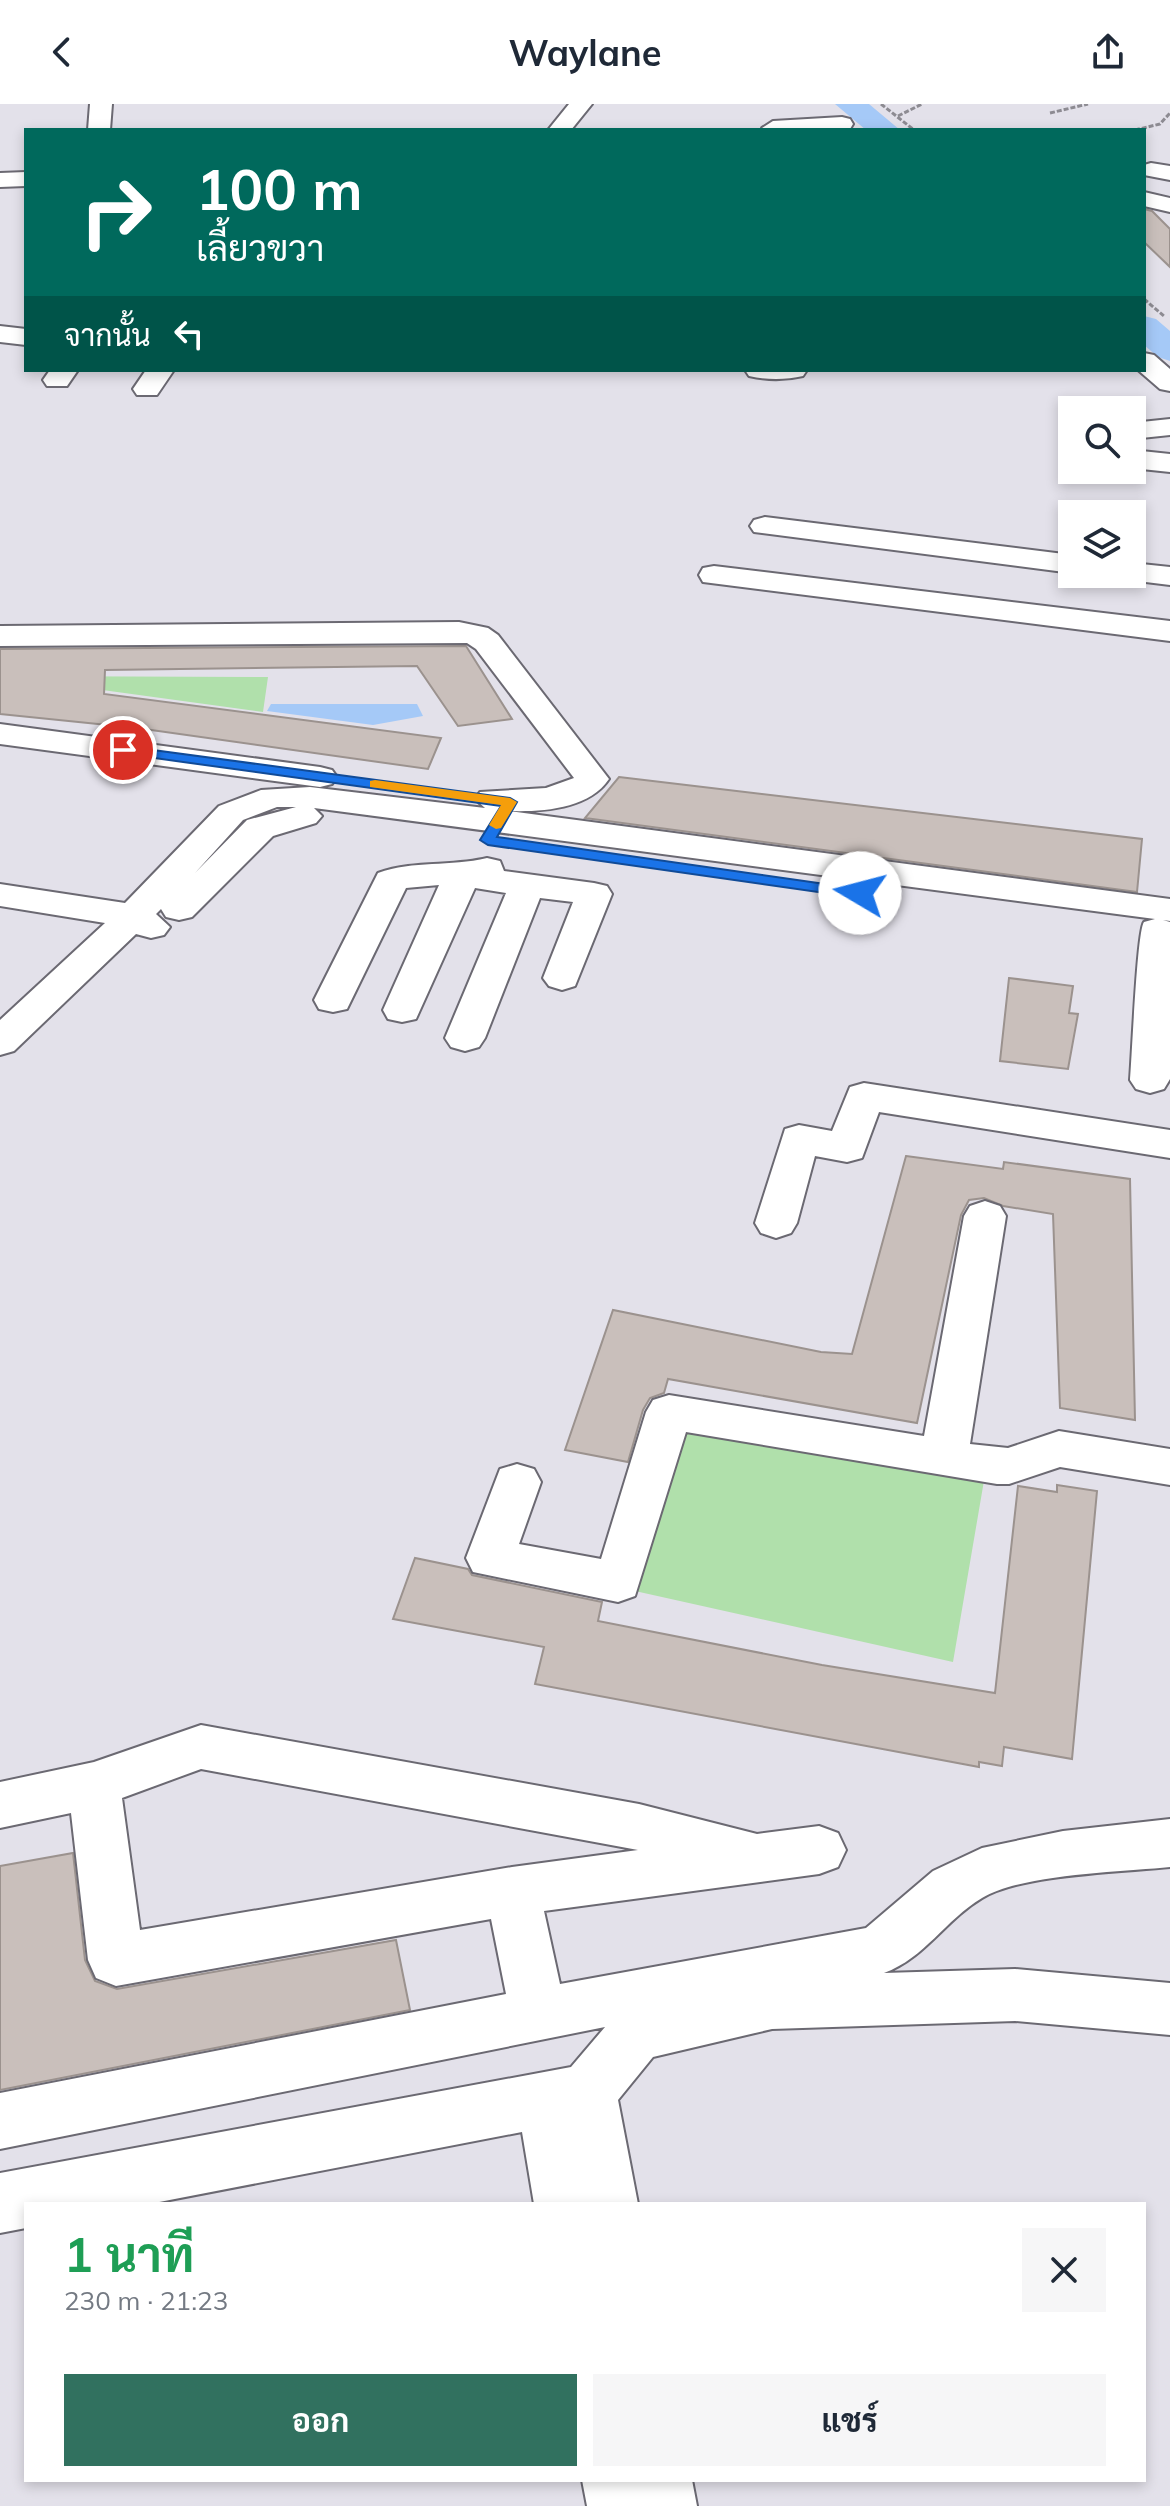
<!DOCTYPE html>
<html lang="th">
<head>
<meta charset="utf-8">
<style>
	body { margin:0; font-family:Mulish,Sarabun,sans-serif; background:#f6f6f7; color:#1f2937; height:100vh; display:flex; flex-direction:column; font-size:30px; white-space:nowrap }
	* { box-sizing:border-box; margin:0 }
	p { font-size:26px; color:#747a83 }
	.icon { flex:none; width:44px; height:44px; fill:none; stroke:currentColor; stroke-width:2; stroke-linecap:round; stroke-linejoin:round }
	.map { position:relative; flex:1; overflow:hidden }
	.drawer { position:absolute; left:24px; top:2098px; width:1122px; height:280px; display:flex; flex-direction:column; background:#fff; border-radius:0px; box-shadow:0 4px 12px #0003 }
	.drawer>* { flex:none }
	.guide { position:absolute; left:24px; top:24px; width:1122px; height:244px; border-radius:0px; box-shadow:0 4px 12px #0003; background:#00695c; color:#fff; overflow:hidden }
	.tools { position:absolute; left:1058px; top:292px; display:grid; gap:16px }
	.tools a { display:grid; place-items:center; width:88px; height:88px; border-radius:0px; background:#fff; box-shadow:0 4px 12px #0003; font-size:40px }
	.pin { position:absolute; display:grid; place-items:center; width:68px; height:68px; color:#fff; margin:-34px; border:4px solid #fff; border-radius:50%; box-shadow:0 2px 8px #0007 }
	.me { position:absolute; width:88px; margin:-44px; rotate:278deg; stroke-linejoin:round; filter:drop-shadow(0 0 6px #0008) }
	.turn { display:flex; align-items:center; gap:28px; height:168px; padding:0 40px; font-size:36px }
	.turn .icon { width:104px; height:104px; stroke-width:2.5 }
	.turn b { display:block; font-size:56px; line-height:68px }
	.then { display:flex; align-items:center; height:76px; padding:0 40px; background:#0003; gap:16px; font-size:30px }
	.round { display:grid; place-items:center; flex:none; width:84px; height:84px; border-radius:0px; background:#f6f6f7 }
	.headline { display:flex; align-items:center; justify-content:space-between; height:136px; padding:0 40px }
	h1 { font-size:48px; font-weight:700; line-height:60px; color:#1e9e55 }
	.cta { display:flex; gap:16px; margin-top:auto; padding:16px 40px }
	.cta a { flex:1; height:92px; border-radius:0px; background:#31715f; color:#fff; font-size:32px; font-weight:700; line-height:92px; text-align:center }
	.cta a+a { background:#f6f6f7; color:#1f2937 }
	header { display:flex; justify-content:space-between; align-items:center; height:104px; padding:0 40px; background:#fff; font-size:36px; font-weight:700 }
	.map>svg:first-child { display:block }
	.green { fill:#b0e0ab }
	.water { fill:#a5c9f7 }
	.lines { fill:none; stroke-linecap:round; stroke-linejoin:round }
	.river { fill:#a5c9f7; fill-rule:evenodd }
	.building { fill:#c9bfbb; stroke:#9b928e; stroke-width:2 }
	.minor-casing { stroke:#6b6972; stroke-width:4 }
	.path { stroke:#8d8b92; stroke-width:3; stroke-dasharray:5 2; stroke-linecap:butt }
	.minor { fill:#fff; fill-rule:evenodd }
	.route { fill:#1a73e8; stroke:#114b97; stroke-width:2 }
	.slow { fill:#f59e0b }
</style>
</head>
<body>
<header><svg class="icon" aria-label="back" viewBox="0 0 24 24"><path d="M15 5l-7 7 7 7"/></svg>Waylane<svg class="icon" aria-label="share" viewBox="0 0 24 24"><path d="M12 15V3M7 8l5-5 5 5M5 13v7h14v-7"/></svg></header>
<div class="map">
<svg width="1170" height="2402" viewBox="0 0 1170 2402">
	<rect width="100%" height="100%" fill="#e3e1ea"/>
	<path class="green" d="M 0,572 L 268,573 L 263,608 Z
		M 679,1301 L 987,1359 L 953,1558 L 626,1485 Z"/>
	<path class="water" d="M 271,600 L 417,600 L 423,612 L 373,621 L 267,607 Z"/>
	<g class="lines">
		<path class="river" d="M 835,0 L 869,0 L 900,26 L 866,26 Z
			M 1144,212 L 1156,215 L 1170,227 L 1170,257 L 1158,253 L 1144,241 Z"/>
	</g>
	<path class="building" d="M 1144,105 L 1152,107 L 1170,125 L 1170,163 L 1144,138 Z
		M 466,542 L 512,615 L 458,622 L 417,562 L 105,566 L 104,590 L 441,634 L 428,665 L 137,624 L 0,610 L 0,545 Z
		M 619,673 L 1142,735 L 1137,788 L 585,714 Z
		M 1009,874 L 1073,882 L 1069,909 L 1078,910 L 1068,965 L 1000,957 Z
		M 906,1052 L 1003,1065 L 1004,1058 L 1130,1075 L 1135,1316 L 1060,1304 L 1053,1110 L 1003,1102 L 984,1094 L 969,1096 L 961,1111 L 917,1319 L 668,1275 L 664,1289 L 650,1294 L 643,1306 L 628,1358 L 565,1346 L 613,1206 L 821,1248 L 852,1250 Z
		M 1057,1381 L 1097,1387 L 1072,1655 L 1004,1643 L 1002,1662 L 979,1658 L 979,1663 L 535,1580 L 544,1543 L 393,1515 L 415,1454 L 468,1465 L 472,1471 L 602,1498 L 598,1517 L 822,1561 L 995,1589 L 1018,1382 L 1057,1388 Z
		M 73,1749 L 85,1856 L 95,1877 L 117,1885 L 396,1836 L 410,1906 L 0,1986 L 0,1762 Z"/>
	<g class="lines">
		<defs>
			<path id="minor" d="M 90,0 L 112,0 L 110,26 L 88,26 Z
				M 569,0 L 592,0 L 571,26 L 548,26 Z
				M 842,13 L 850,15 L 853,20 L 850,25 L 762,24 L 773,17 Z
				M 1151,59 L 1170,62 L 1170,76 L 1144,71 L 1144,61 Z
				M 26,68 L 26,82 L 0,83 L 0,69 Z
				M 1144,88 L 1170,94 L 1170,108 L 1144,102 Z
				M 0,222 L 26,225 L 26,241 L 0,238 Z
				M 1144,249 L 1154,251 L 1170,265 L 1170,287 L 1160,285 L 1138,266 L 1144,266 Z
				M 50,266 L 78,266 L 67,282 L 47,282 L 43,276 Z
				M 146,266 L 174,266 L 157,291 L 137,291 L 133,285 Z
				M 745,266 L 807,266 L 803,272 C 786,276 766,276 749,272 Z
				M 1170,315 L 1170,331 L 1132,335 L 1132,319 Z
				M 1132,346 L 1170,350 L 1170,368 L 1132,364 Z
				M 765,413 L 1072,451 L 1072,469 L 754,428 L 750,422 L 754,416 Z
				M 1132,459 L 1170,463 L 1170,481 L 1121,475 L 1118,470 L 1132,470 Z
				M 714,462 L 1170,517 L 1170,537 L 703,478 L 699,471 L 703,464 Z
				M 459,518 L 488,524 L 498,531 L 609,675 C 589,705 543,708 509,707 L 1170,795 L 1170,817 L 1163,816 L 1170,818 L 1170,975 L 1164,985 L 1150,989 L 1136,985 L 1130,976 C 1132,953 1137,827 1144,818 L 1155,815 L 314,704 L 322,712 L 316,719 L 273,732 L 192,813 L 179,816 L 166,813 L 161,805 L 156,810 L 170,823 L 164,831 L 151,834 L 136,830 L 14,947 L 0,951 L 0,916 L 105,819 L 0,802 L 0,780 L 125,799 L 219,702 L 261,686 L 310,683 L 485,704 L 475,695 L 480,688 L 546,684 L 574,674 L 476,545 L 467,539 L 0,542 L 0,522 ZM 277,703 L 296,703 L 247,716 L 195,769 L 243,716 Z
				M 0,620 L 320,663 L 332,666 L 337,673 L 332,680 L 320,683 L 0,640 Z
				M 487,754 L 500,757 L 504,767 L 594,779 L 607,782 L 612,790 L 575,882 L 562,886 L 549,882 L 543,874 L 573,798 L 540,794 L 485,934 L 479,943 L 465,947 L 451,943 L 445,934 L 506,789 L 475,784 L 416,915 L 402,918 L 388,915 L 383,906 L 439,781 L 406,784 L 347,905 L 333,908 L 319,905 L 314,896 L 378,769 C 414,756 450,763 487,754 Z
				M 864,979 L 1170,1026 L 1170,1054 L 879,1008 L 862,1054 L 847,1058 L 815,1052 L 797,1119 L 791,1129 L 776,1134 L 761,1129 L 755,1119 L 785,1025 L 799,1021 L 832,1027 L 850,983 Z
				M 985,1097 L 1000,1102 L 1006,1112 L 970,1340 L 1008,1344 L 1059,1327 L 1170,1345 L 1170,1381 L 1060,1363 L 1009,1380 L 997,1380 L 686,1328 L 635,1492 L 618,1498 L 473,1468 L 466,1454 L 500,1365 L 517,1360 L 534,1365 L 541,1378 L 519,1440 L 601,1455 L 646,1308 L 653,1296 L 669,1291 L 924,1332 L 964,1112 L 970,1102 Z
				M 201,1621 L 639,1700 L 757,1730 L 819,1722 L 838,1729 L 846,1746 L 838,1763 L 819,1770 L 544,1807 L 560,1880 L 866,1824 L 933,1767 L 982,1744 L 1063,1727 L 1170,1715 L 1170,1763 C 1121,1768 1022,1770 982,1794 C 945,1816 925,1854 884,1869 L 1015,1865 L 1170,1879 L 1170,1931 L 1015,1917 L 772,1925 L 653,1953 L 618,1996 L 638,2100 L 534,2100 L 522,2028 L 149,2100 L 26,2100 L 26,2124 L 0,2129 L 0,2069 L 571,1963 L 605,1923 L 0,2045 L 0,1989 L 506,1890 L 491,1815 L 116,1882 L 96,1874 L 88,1856 L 71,1709 L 0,1724 L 0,1678 L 94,1658 ZM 201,1665 L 638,1746 L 512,1763 L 140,1826 L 122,1694 Z
				M 582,2376 L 692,2376 L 697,2402 L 587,2402 Z"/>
		</defs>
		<use href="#minor" class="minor-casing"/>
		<path class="path" d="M 881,0 L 914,26
			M 1050,9 L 1088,0
			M 898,12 L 922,0
			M 1135,26 L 1160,20 L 1170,9
			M 1144,195 L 1164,212"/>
		<use href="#minor" class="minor"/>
	</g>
	<path class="route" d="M 123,642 L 510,694 L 517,698 L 497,733 L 860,785 L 868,789 L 860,794 L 488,741 L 480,736 L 501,702 L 118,649 L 118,643 Z"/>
	<path class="slow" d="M 375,676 L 510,694 L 517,698 L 501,724 L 496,725 L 489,721 L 501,701 L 370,683 L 370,677 Z"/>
</svg>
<div class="tools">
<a><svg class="icon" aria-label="search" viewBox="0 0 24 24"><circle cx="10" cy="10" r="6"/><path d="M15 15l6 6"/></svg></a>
<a><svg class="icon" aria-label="layers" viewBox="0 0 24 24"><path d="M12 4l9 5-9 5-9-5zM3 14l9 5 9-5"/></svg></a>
</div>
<div class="pin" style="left:123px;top:646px;background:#d93025"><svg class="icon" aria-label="arrive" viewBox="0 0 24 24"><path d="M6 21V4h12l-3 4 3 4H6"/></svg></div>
<svg class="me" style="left:860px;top:789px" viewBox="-20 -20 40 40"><circle r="19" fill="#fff"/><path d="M0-13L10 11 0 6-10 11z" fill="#1a73e8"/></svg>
<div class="guide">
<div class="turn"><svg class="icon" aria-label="right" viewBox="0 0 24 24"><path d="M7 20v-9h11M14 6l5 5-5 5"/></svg><div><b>100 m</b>เลี้ยวขวา</div></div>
<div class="then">จากนั้น<svg class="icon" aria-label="left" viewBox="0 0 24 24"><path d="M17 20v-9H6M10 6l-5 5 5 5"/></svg></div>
</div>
<section class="drawer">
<div class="headline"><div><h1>1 นาที</h1><p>230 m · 21:23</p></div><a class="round"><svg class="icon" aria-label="close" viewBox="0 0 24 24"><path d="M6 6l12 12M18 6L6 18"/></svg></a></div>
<div class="cta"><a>ออก</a><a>แชร์</a></div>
</section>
</div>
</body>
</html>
